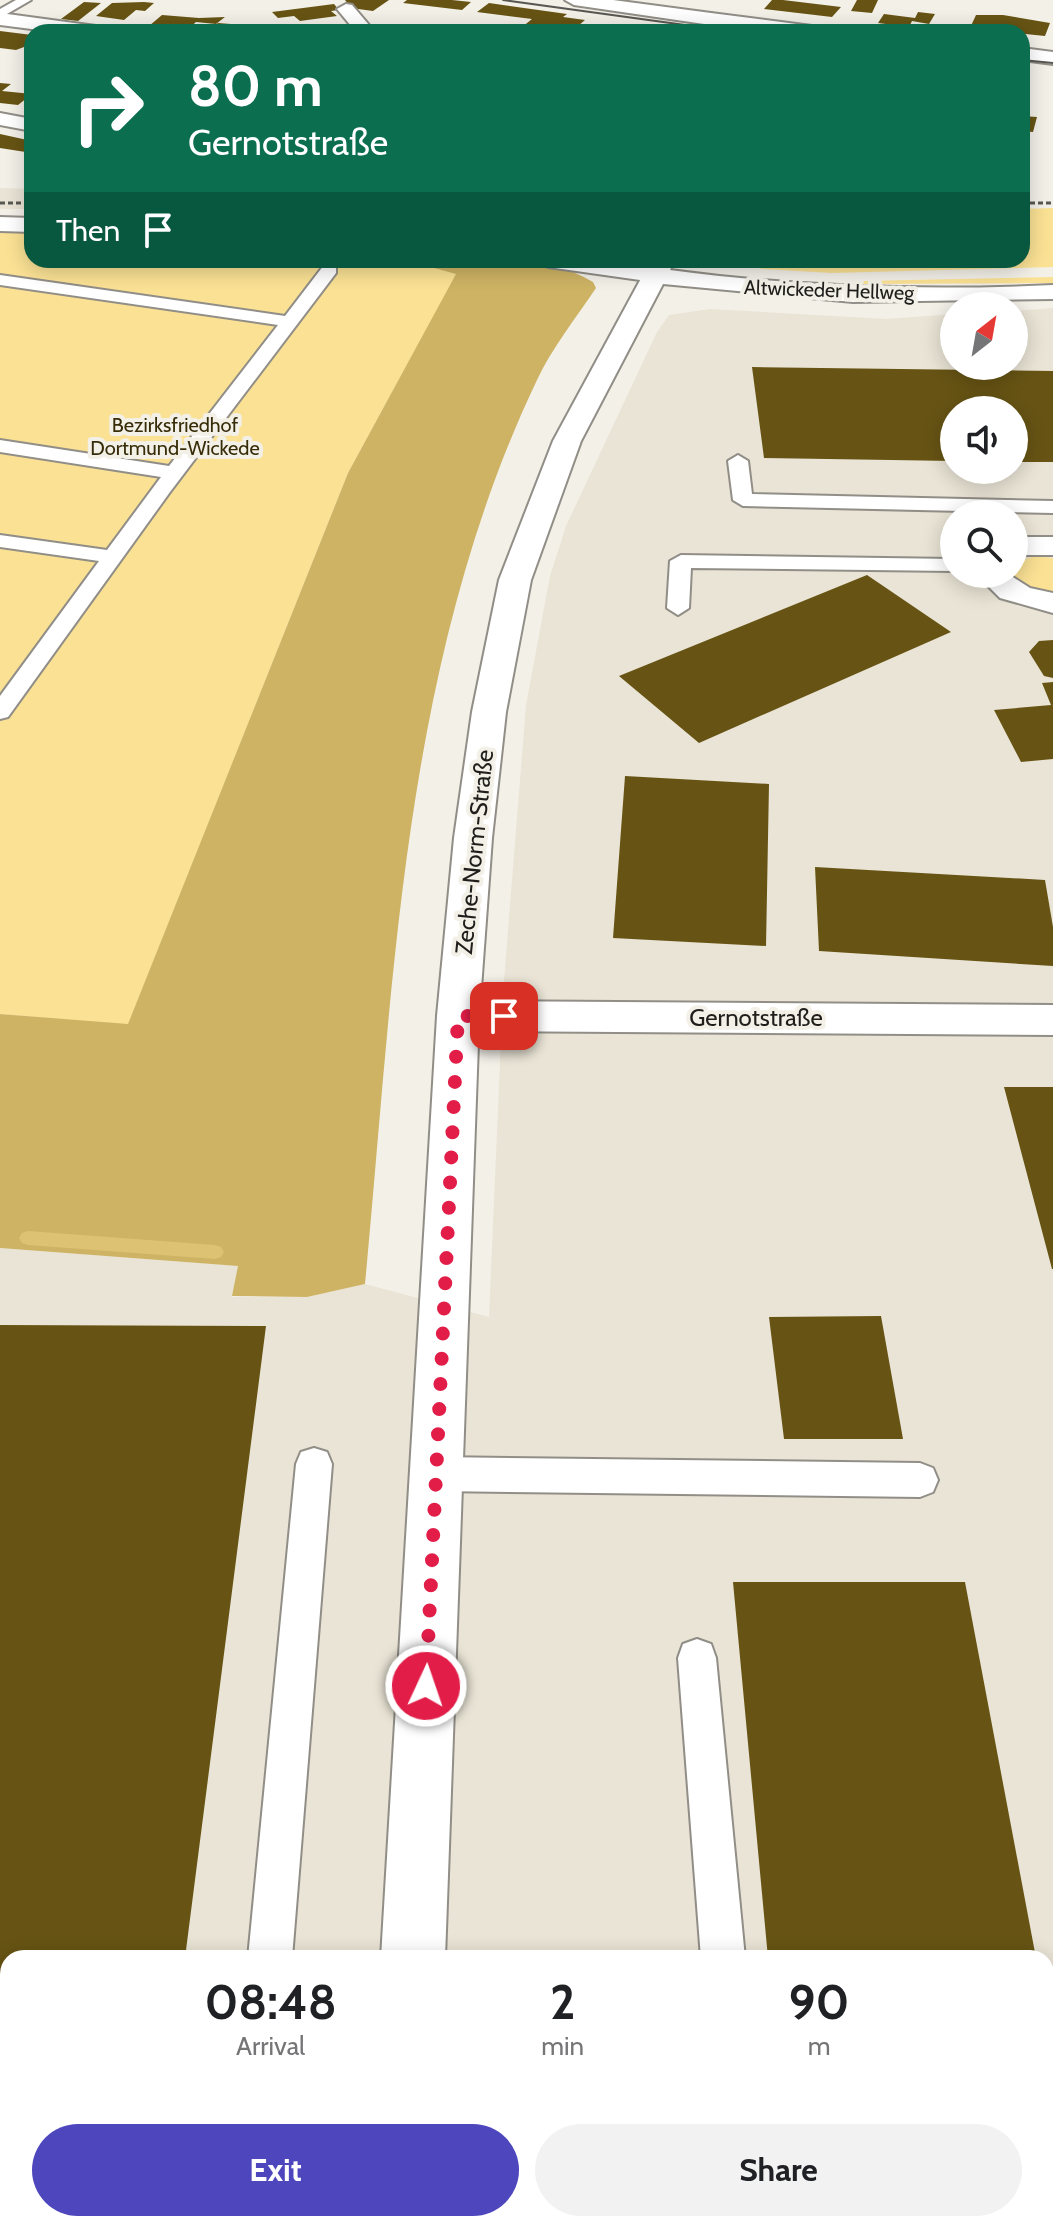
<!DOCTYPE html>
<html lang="en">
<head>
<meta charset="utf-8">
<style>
	body { margin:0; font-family:Cabin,sans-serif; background:#f2f2f2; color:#202124; height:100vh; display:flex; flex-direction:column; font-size:30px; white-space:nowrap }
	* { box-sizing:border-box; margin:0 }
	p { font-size:26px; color:#757577 }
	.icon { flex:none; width:44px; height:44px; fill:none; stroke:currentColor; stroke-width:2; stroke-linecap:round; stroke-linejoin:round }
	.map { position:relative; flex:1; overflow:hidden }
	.details { position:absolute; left:0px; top:1950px; width:1054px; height:282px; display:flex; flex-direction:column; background:#fff; border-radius:24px 24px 0 0; box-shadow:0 4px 20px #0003 }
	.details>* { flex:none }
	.banner { position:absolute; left:24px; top:24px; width:1006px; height:244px; border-radius:24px; box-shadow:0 4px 20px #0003; background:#0b6e4f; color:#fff; overflow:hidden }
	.needle { width:52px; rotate:31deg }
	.controls { position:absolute; left:940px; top:292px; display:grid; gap:16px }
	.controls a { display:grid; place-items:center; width:88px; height:88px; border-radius:50%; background:#fff; box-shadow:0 4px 20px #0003; font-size:40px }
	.pin { position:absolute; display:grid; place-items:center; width:68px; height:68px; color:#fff; margin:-34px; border-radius:16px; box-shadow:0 4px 12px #0006 }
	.me { position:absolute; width:88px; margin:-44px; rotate:3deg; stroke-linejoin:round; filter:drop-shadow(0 0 6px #0008) }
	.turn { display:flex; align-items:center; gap:28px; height:168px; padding:0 32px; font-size:36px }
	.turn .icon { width:104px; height:104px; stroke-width:2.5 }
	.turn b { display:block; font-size:56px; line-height:68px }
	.then { display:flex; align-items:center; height:76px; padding:0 32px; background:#0003; gap:16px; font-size:30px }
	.eta { display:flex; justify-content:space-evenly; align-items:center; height:136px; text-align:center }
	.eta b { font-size:48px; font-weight:800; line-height:56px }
	.cta { display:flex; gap:16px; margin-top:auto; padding:16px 32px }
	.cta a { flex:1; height:92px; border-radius:48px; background:#4e46bd; color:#fff; font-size:32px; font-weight:800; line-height:92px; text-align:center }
	.cta a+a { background:#f2f2f2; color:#202124 }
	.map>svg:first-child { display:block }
	.built { fill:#e9e4d5; fill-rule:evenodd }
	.green { fill:#fae194 }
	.forest { fill:#ceb364 }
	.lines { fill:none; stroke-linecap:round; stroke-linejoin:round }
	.stream { fill:#dcc272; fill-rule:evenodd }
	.building { fill:#675414 }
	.lane-casing { stroke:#918e87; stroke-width:4 }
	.street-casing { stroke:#918e87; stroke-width:4 }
	.secondary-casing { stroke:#918e87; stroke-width:4 }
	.lane { fill:#fff; fill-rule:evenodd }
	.street { fill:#fff; fill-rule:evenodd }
	.secondary { fill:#fff; fill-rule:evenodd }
	.tram { stroke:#585752; stroke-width:2 }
	.rail { stroke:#585752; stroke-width:3; stroke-dasharray:5 3; stroke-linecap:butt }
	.route { stroke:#e11d48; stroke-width:14; stroke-dasharray:0 25.2 }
	.labels { text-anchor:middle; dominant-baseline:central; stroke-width:8; stroke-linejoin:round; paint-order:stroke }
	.far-street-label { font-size:20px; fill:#1f1e1b; stroke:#f3f0e8 }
	.far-park-label { font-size:20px; fill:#372c08; stroke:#f3f0e8 }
	.street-label { font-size:24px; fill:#1f1e1b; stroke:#f3f0e8 }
</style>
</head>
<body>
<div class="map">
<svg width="1053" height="2231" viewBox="0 0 1053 2231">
	<rect width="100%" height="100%" fill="#f3f0e8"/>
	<path class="built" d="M 0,188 L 32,189 L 32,209 L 0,209 Z
		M 1053,308 L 1053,2231 L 0,2231 L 0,1248 L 239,1266 L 232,1297 L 307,1297 L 365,1284 L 489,1317 L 503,993 L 526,705 L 550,576 L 566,526 L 657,332 L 669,315 L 710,309 L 887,319 L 954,314 L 954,366 L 1014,366 L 1014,311 ZM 954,410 L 1014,410 L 1014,470 L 954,470 ZM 954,514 L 1014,514 L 1014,574 L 954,574 ZM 8,1958 L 1046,1958 L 1046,2224 L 8,2224 Z"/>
	<path class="green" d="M 1053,208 L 1053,267 L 832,273 L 762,269 L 727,260 L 1022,260 L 1022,209 Z
		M 0,230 L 32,232 L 32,260 L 405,260 L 457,273 L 348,473 L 128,1025 L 0,1014 Z
		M 1053,277 L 1053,283 L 1041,283 L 863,284 L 864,281 Z
		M 1035,556 L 1053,558 L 1053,592 C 1037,592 1020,589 1011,574 L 1014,563 Z"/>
	<path class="forest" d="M 405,260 C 465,260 539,250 593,282 L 596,288 C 576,318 552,348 537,380 C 403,661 394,979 365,1284 L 307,1297 L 232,1296 L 238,1266 L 0,1248 L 0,1014 L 128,1024 L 348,473 L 456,274 Z"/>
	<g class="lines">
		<path class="stream" d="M 28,1231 L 215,1245 L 221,1247 L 224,1252 L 221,1257 L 215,1259 L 28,1245 L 22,1243 L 19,1238 L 22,1233 Z"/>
	</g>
	<path class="building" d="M 345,0 L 389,0 L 373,11 L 351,8 Z
		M 407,0 L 452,0 L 471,2 L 462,10 L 403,3 Z
		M 772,0 L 783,0 L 841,7 L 832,17 L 764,9 Z
		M 857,0 L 878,0 L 872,13 L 851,11 Z
		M 84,2 L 101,3 L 78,21 L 61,19 Z
		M 144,2 L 154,3 L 145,11 L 136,10 L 124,20 L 96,16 L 112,3 Z
		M 489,3 L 567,14 L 563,17 L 585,20 L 571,32 L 516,32 L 532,19 L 477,12 Z
		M 334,4 L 339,10 L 331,11 L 337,16 L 300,21 L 294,16 L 278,18 L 272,12 Z
		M 918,12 L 935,14 L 929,24 L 912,21 L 909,27 L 878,23 L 884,14 L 915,18 Z
		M 162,15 L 199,18 L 225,17 L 216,24 L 196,22 L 188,29 L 149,26 Z
		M 976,15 L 1003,15 L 1050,23 L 1045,36 L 970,28 Z
		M 218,23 L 270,27 L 264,32 L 207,32 Z
		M 0,31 L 32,35 L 32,44 L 16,50 L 0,48 Z
		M 0,83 L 11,84 L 2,91 L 32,94 L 18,105 L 0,103 Z
		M 1022,116 L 1037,117 L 1033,132 L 1022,131 Z
		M 0,134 L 32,141 L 32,153 L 0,148 Z
		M 752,367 L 1053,371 L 1053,462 L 1014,462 L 1014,410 L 954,410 L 954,461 L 764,458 Z
		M 867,575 L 951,632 L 699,743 L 619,676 Z
		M 1053,640 L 1053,678 L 1044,676 L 1029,652 L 1039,641 Z
		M 1053,682 L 1053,759 L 1021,762 L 994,710 L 1051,705 L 1042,683 Z
		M 625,776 L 769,784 L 766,946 L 613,938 Z
		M 815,867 L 1045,880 L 1053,927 L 1053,966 L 819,951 Z
		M 1004,1087 L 1053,1087 L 1053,1269 L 1052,1269 Z
		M 881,1316 L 903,1439 L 784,1439 L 769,1317 Z
		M 0,1325 L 266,1326 L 185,1958 L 8,1958 L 8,2224 L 151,2224 L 150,2231 L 0,2231 Z
		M 733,1582 L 965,1582 L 1036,1958 L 768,1958 Z
		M 1046,2016 L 1053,2045 L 1053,2216 L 1046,2216 Z"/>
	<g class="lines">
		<defs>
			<path id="lane" d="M 16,0 L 31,0 L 0,18 L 0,9 Z
				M 330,264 L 336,265 L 336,273 L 170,492 L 8,717 L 0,719 L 0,696 L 99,561 L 0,547 L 0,535 L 107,550 L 161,477 L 0,452 L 0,440 L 169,466 L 278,325 L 0,285 L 0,275 L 285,316 L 324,265 Z
				M 738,455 L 748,461 L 752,494 L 1053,501 L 1053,513 L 743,506 L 733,500 L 728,461 Z
				M 681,555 L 954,559 L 954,571 L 691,568 L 689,608 L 678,615 L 667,608 L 670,561 Z
				M 314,1448 L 327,1452 L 332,1464 L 292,1958 L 248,1958 L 296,1464 L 301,1452 Z
				M 437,1457 L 920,1463 L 933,1468 L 938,1480 L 933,1492 L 920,1497 L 437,1491 L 424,1486 L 419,1474 L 424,1462 Z
				M 697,1639 L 711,1644 L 716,1658 L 745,1958 L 701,1958 L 678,1658 L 683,1644 Z
				M 223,2224 L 271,2224 L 270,2231 L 222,2231 Z
				M 723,2224 L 771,2224 L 771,2231 L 723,2231 Z"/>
			<path id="street" d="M 346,4 L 352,5 L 375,32 L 356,32 L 337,9 Z
				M 0,13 L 96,26 L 105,32 L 55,32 L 0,25 Z
				M 711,13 L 812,26 L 821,32 L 769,32 L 705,23 L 705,15 Z
				M 1022,48 L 1053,52 L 1053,64 L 1022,60 Z
				M 0,113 L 32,119 L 32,131 L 0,125 Z
				M 0,217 L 32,218 L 32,232 L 0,231 Z
				M 536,260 C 560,260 653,256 666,275 L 654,282 L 548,267 Z
				M 1014,537 L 1053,537 L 1053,555 L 1014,555 Z
				M 976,574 L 1008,574 L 1030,588 L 1053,593 L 1053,613 L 1000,598 Z
				M 458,1001 L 1053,1005 L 1053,1035 L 458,1031 L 443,1027 L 437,1016 L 443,1005 Z"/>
			<path id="secondary" d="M 565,0 L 613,0 L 711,13 L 720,19 L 711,25 L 574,5 Z
				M 651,260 L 675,260 L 670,270 C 797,287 925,291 1053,285 L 1053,299 L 853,302 L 663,284 L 581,441 L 531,580 L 506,712 L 492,838 L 479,1016 L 445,1958 L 381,1958 L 437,1016 L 454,838 L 472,712 L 499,580 L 553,441 Z
				M 365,2224 L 435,2224 L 434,2231 L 364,2231 Z"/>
		</defs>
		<use href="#lane" class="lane-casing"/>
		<use href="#street" class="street-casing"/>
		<use href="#secondary" class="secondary-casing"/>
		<use href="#lane" class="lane"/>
		<use href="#street" class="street"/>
		<use href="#secondary" class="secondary"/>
		<path class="tram" d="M 503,0 L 736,32
			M 1022,60 L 1053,63"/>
		<path class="rail" d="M 0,203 L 32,203
			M 1022,203 L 1053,203"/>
	</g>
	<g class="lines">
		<path class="route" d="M 426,1686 L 458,1016 L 504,1016"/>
	</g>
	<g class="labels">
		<g class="far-street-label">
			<text transform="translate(829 290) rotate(2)">Altwickeder Hellweg</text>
		</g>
		<g class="far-park-label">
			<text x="175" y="425">Bezirksfriedhof<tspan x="175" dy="23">Dortmund-Wickede</tspan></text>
		</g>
		<g class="street-label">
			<text transform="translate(474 852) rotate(-84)">Zeche-Norm-Straße</text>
			<text x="756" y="1017">Gernotstraße</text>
		</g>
	</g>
</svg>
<div class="controls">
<a><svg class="needle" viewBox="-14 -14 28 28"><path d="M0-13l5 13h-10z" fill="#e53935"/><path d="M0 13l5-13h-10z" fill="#757577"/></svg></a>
<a><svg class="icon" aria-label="sound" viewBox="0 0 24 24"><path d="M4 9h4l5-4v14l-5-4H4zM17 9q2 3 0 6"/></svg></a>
<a><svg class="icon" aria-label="search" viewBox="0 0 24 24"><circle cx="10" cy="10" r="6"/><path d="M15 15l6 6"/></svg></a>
</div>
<div class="pin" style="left:504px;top:1016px;background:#d93025"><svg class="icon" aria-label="arrive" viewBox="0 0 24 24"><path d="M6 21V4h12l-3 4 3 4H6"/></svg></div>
<svg class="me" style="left:426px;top:1686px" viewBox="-20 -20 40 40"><circle r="17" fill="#e11d48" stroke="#fff" stroke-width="3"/><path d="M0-11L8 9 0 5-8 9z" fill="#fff"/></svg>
<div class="banner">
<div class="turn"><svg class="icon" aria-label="right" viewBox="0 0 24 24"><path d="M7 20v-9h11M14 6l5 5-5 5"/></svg><div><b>80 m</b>Gernotstraße</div></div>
<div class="then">Then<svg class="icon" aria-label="arrive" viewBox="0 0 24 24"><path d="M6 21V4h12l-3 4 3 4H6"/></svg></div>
</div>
<section class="details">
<div class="eta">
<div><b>08:48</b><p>Arrival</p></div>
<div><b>2</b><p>min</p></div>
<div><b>90</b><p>m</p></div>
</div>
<div class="cta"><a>Exit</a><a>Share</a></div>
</section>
</div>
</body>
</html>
